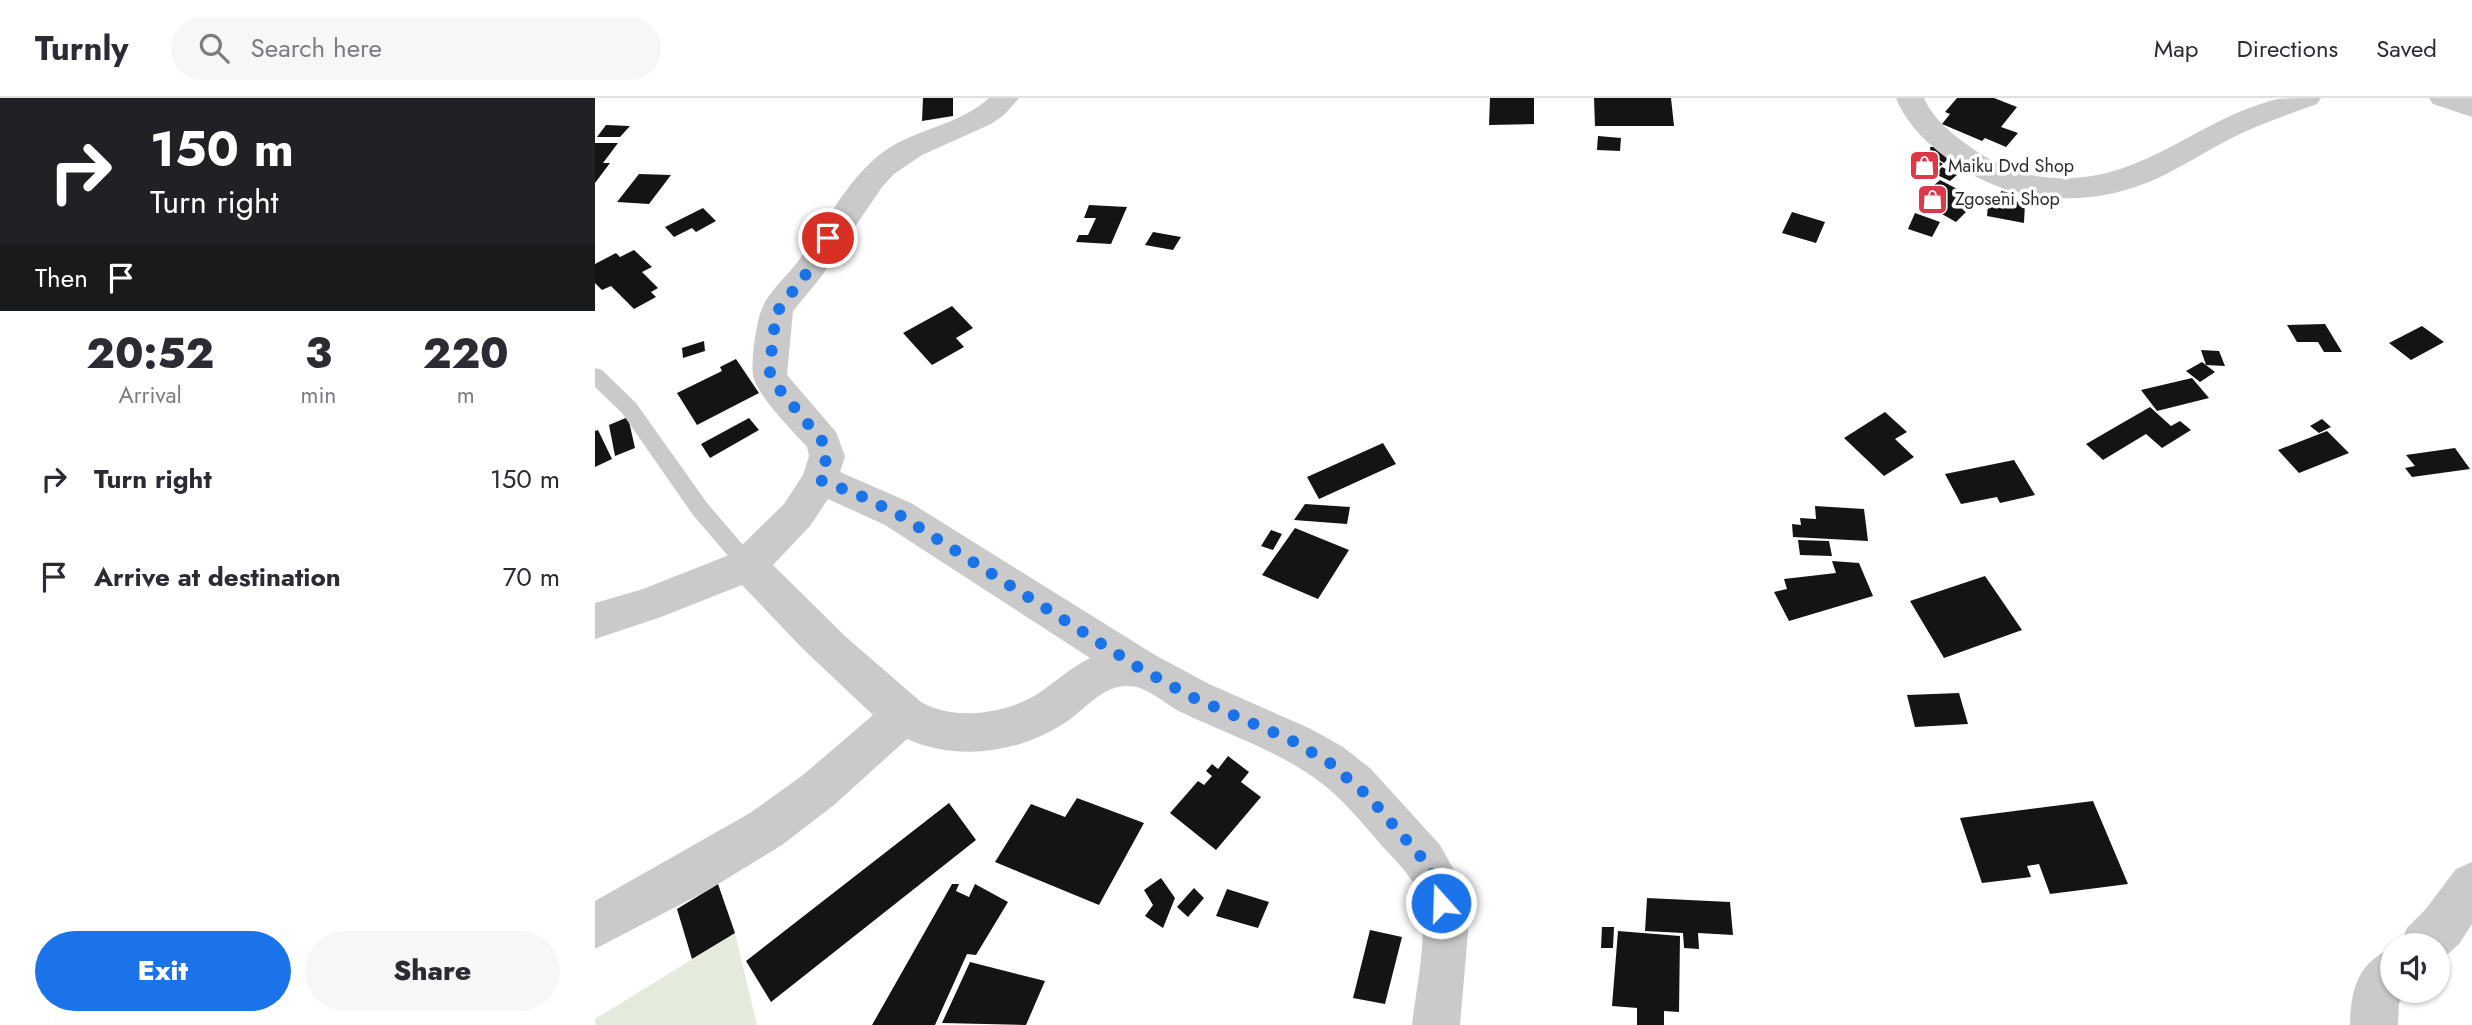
<!DOCTYPE html>
<html lang="en">
<head>
<meta charset="utf-8">
<style>
	body { margin:0; font-family:Jost,sans-serif; background:#f7f7f7; color:#2b2b33; height:100vh; display:flex; flex-direction:column; font-size:26px; white-space:nowrap }
	* { box-sizing:border-box; margin:0 }
	p { font-size:23px; color:#7c7c81 }
	.icon { flex:none; width:38px; height:38px; fill:none; stroke:currentColor; stroke-width:2; stroke-linecap:round; stroke-linejoin:round }
	.map { position:relative; flex:1; overflow:hidden }
	.details { display:flex; flex-direction:column; background:#fff; width:595px }
	.details>* { flex:none }
	.hud { background:#202124; color:#fff; overflow:hidden }
	.controls { position:absolute; left:1785px; top:835px; display:grid; gap:14px }
	.controls a { display:grid; place-items:center; width:70px; height:70px; border-radius:50%; background:#fff; box-shadow:0 2px 5px #0004; font-size:35px }
	.pin { position:absolute; display:grid; place-items:center; width:60px; height:60px; color:#fff; margin:-30px; border:4px solid #fff; border-radius:50%; box-shadow:0 2px 7px #0007 }
	.me { position:absolute; width:77px; margin:-38px; rotate:340deg; stroke-linejoin:round; filter:drop-shadow(0 0 5px #0008) }
	.turn { display:flex; align-items:center; gap:24px; height:147px; padding:0 35px; font-size:32px }
	.turn .icon { width:91px; height:91px; stroke-width:2.5 }
	.turn b { display:block; font-size:49px; line-height:60px }
	.then { display:flex; align-items:center; height:66px; padding:0 35px; background:#0003; gap:14px; font-size:26px }
	.eta { display:flex; justify-content:space-evenly; align-items:center; height:119px; text-align:center }
	.eta b { font-size:42px; font-weight:800; line-height:49px }
	.button { display:flex; gap:14px; margin-top:auto; padding:14px 35px }
	.button a { flex:1; height:80px; border-radius:42px; background:#1a73e8; color:#fff; font-size:28px; font-weight:800; line-height:80px; text-align:center }
	.button a+a { background:#f7f7f7; color:#2b2b33 }
	ul { padding:0; list-style:none }
	li { display:flex; align-items:center; gap:21px; height:98px; padding:0 35px }
	li div { flex:1 }
	li b { display:block; font-size:26px }
	li em { font-style:normal }
	header { display:flex; align-items:center; gap:42px; box-sizing:border-box; height:98px; padding:0 35px; background:#fff; border-bottom:2px solid #e1e1e2 }
	header strong { font-size:33px }
	nav { display:flex; gap:38px; margin-inline-start:auto; font-size:24px }
	.search { width:490px; height:63px; background:#f7f7f7; display:flex; align-items:center; gap:18px; box-sizing:border-box; padding:0 24px; border-radius:38px; color:#7c7c81; font-size:26px }
	main { display:flex; flex:1; min-height:0 }
	.map>svg:first-child { display:block }
	.green { fill:#e4eadc }
	.building { fill:#141414 }
	.lines { fill:none; stroke-linecap:round; stroke-linejoin:round }
	.lane { fill:#cacaca; fill-rule:evenodd }
	.street { fill:#cacaca; fill-rule:evenodd }
	.route { stroke:#1a73e8; stroke-width:12; stroke-dasharray:0 21.6 }
	.labels { text-anchor:middle; dominant-baseline:central; stroke-width:7; stroke-linejoin:round; paint-order:stroke }
	.far-poi-label { font-size:18px; fill:#2d2d2d; stroke:#fff; text-anchor:start }
</style>
</head>
<body>
<header>
<strong>Turnly</strong>
<div class="search"><svg class="icon" aria-label="search" viewBox="0 0 24 24"><circle cx="10" cy="10" r="6"/><path d="M15 15l6 6"/></svg>Search here</div>
<nav><a>Map</a><a>Directions</a><a>Saved</a></nav>
</header>
<main>
<section class="details">
<div class="hud">
<div class="turn"><svg class="icon" aria-label="right" viewBox="0 0 24 24"><path d="M7 20v-9h11M14 6l5 5-5 5"/></svg><div><b>150 m</b>Turn right</div></div>
<div class="then">Then<svg class="icon" aria-label="arrive" viewBox="0 0 24 24"><path d="M6 21V4h12l-3 4 3 4H6"/></svg></div>
</div>
<div class="eta">
<div><b>20:52</b><p>Arrival</p></div>
<div><b>3</b><p>min</p></div>
<div><b>220</b><p>m</p></div>
</div>
<ul>
<li><svg class="icon" aria-label="right" viewBox="0 0 24 24"><path d="M7 20v-9h11M14 6l5 5-5 5"/></svg><div><b>Turn right</b></div><em>150 m</em></li>
<li><svg class="icon" aria-label="arrive" viewBox="0 0 24 24"><path d="M6 21V4h12l-3 4 3 4H6"/></svg><div><b>Arrive at destination</b></div><em>70 m</em></li>
</ul>
<div class="button"><a>Exit</a><a>Share</a></div>
</section>
<div class="map">
<svg width="1877" height="927" viewBox="0 0 1877 927">
	<rect width="100%" height="100%" fill="#fff"/>
	<path class="green" d="M 140,835 L 162,927 L 0,927 L 0,921 Z"/>
	<path class="building" d="M 328,0 L 358,0 L 358,18 L 327,23 Z
		M 895,0 L 939,0 L 939,26 L 894,27 Z
		M 999,0 L 1076,0 L 1079,28 L 1000,28 Z
		M 1362,0 L 1399,0 L 1422,9 L 1406,29 L 1423,35 L 1411,49 L 1390,40 L 1387,43 L 1347,26 L 1355,16 L 1350,14 Z
		M 11,27 L 35,28 L 25,39 L 2,39 Z
		M 1003,38 L 1026,40 L 1025,53 L 1002,52 Z
		M 0,45 L 23,45 L 8,65 L 15,65 L 0,85 Z
		M 1335,49 L 1342,49 L 1356,58 L 1349,65 L 1336,57 Z
		M 1334,57 L 1348,66 L 1331,78 L 1317,69 Z
		M 1347,69 L 1362,77 L 1355,83 L 1340,76 Z
		M 44,76 L 76,77 L 54,106 L 22,104 Z
		M 1345,82 L 1368,94 L 1362,100 L 1377,108 L 1361,124 L 1322,102 Z
		M 1406,93 L 1420,96 L 1420,103 L 1430,105 L 1429,125 L 1392,118 L 1394,97 L 1405,99 Z
		M 494,107 L 532,109 L 516,146 L 481,144 L 484,137 L 493,137 L 501,120 L 489,120 Z
		M 108,110 L 121,123 L 101,134 L 97,130 L 79,139 L 70,129 Z
		M 1197,114 L 1230,124 L 1221,145 L 1187,135 Z
		M 1320,115 L 1345,124 L 1337,139 L 1313,131 Z
		M 558,134 L 586,139 L 578,152 L 550,147 Z
		M 39,152 L 57,169 L 47,174 L 63,190 L 56,194 L 61,199 L 39,211 L 16,188 L 7,192 L 0,185 L 0,166 L 21,155 L 25,159 Z
		M 357,208 L 378,230 L 361,240 L 369,249 L 337,267 L 308,235 Z
		M 1730,226 L 1747,254 L 1729,254 L 1723,244 L 1702,244 L 1692,227 Z
		M 1827,228 L 1849,244 L 1816,262 L 1794,245 Z
		M 109,243 L 110,253 L 88,260 L 87,250 Z
		M 1606,252 L 1624,253 L 1630,268 L 1611,267 Z
		M 141,261 L 164,295 L 102,327 L 82,295 L 127,273 L 125,269 Z
		M 1607,264 L 1620,274 L 1605,284 L 1591,273 Z
		M 1597,280 L 1614,300 L 1562,313 L 1546,292 Z
		M 1555,309 L 1576,328 L 1585,323 L 1596,332 L 1567,350 L 1551,336 L 1508,362 L 1491,346 Z
		M 1290,314 L 1312,334 L 1300,341 L 1319,359 L 1289,378 L 1249,340 Z
		M 33,319 L 40,350 L 20,358 L 14,327 Z
		M 154,320 L 164,332 L 115,360 L 106,346 Z
		M 1727,321 L 1736,329 L 1724,335 L 1715,328 Z
		M 3,332 L 17,361 L 0,369 L 0,333 Z
		M 1732,333 L 1754,355 L 1704,375 L 1683,352 Z
		M 788,345 L 801,366 L 724,401 L 712,379 Z
		M 1860,350 L 1875,371 L 1817,379 L 1810,370 L 1820,368 L 1811,357 Z
		M 1419,362 L 1440,397 L 1405,405 L 1402,399 L 1366,406 L 1350,376 Z
		M 710,406 L 755,409 L 752,426 L 699,422 Z
		M 1220,408 L 1269,411 L 1273,443 L 1198,439 L 1197,426 L 1206,427 L 1205,420 L 1221,421 Z
		M 700,430 L 754,452 L 723,501 L 667,477 Z
		M 676,432 L 687,436 L 678,452 L 666,448 Z
		M 1203,442 L 1234,443 L 1237,458 L 1205,457 Z
		M 1237,463 L 1264,465 L 1278,498 L 1194,523 L 1179,494 L 1192,491 L 1189,481 L 1241,475 Z
		M 1390,478 L 1427,532 L 1349,560 L 1315,503 Z
		M 1364,595 L 1373,626 L 1320,629 L 1312,597 Z
		M 633,658 L 654,674 L 646,684 L 666,699 L 621,752 L 575,715 L 603,683 L 609,687 L 617,678 L 611,673 L 617,666 L 623,671 Z
		M 482,700 L 549,725 L 504,807 L 400,764 L 436,706 L 470,719 Z
		M 1498,703 L 1533,786 L 1455,796 L 1444,766 L 1432,768 L 1436,779 L 1387,785 L 1365,720 Z
		M 354,705 L 381,742 L 176,904 L 151,863 Z
		M 566,780 L 580,800 L 568,830 L 550,818 L 558,807 L 549,792 Z
		M 123,786 L 140,835 L 97,861 L 82,811 Z
		M 357,786 L 364,786 L 361,793 L 374,799 L 380,786 L 413,804 L 381,857 L 372,856 L 340,927 L 277,927 Z
		M 599,790 L 609,800 L 593,819 L 582,809 Z
		M 632,791 L 674,804 L 663,830 L 621,818 Z
		M 1052,800 L 1135,804 L 1138,837 L 1103,835 L 1104,851 L 1089,850 L 1088,835 L 1050,833 Z
		M 1007,829 L 1019,829 L 1018,850 L 1006,850 Z
		M 775,832 L 807,839 L 790,906 L 758,900 Z
		M 1023,833 L 1085,838 L 1084,914 L 1069,913 L 1069,927 L 1042,927 L 1042,910 L 1017,908 Z
		M 375,864 L 450,883 L 431,927 L 347,925 Z"/>
	<g class="lines">
		<path class="lane" d="M 0,270 L 7,272 L 41,305 L 112,405 L 160,461 L 164,467 L 160,473 L 153,476 L 146,473 L 98,417 L 27,315 L 0,289 Z"/>
		<path class="street" d="M 394,0 L 424,0 L 409,17 L 396,26 L 327,57 L 299,76 L 287,89 L 226,179 L 198,213 L 192,277 L 241,334 L 250,358 L 245,374 L 316,405 L 560,557 L 614,586 L 716,631 L 748,649 L 776,671 L 845,747 L 866,785 L 870,799 L 873,834 L 865,927 L 817,927 C 821,890 835,830 823,795 C 817,778 800,762 788,749 C 768,726 749,702 725,684 C 684,653 634,637 588,615 C 570,607 552,587 532,588 C 508,588 492,609 474,622 C 427,655 364,664 312,641 L 239,707 L 187,747 L 115,791 L 0,851 L 0,803 L 155,715 L 208,677 L 278,617 L 208,551 L 147,487 L 66,519 L 0,541 L 0,505 L 48,491 L 139,455 L 189,406 L 208,377 L 214,358 L 212,349 C 197,332 162,298 158,277 C 156,265 161,225 166,213 C 173,193 192,179 204,162 C 233,124 253,77 294,50 C 325,30 366,26 394,0 ZM 233,401 L 290,427 L 495,560 C 475,570 459,585 441,597 C 409,616 358,623 326,604 L 251,539 L 178,467 L 215,428 Z
			M 1301,0 L 1329,0 C 1338,22 1361,39 1381,53 C 1405,69 1431,79 1460,80 C 1548,85 1603,20 1683,1 C 1696,0 1713,0 1726,0 L 1722,6 C 1692,17 1661,27 1633,42 C 1609,54 1587,69 1563,80 C 1498,110 1420,108 1360,66 C 1336,49 1312,28 1301,0 Z
			M 1834,0 L 1877,0 L 1877,19 L 1838,6 Z
			M 1877,764 L 1877,826 L 1864,846 L 1843,865 L 1843,847 L 1805,847 L 1812,830 L 1830,812 L 1861,771 Z
			M 1797,850 L 1797,892 L 1813,892 L 1804,905 L 1803,927 L 1755,927 C 1756,892 1762,865 1797,850 Z"/>
	</g>
	<g class="lines">
		<path class="route" d="M 233,140 L 221,163 L 181,215 L 175,267 L 175,276 L 180,286 L 228,344 L 232,358 L 225,382 L 266,398 L 303,416 L 546,571 L 599,600 L 696,642 L 735,665 L 774,699 L 827,760 L 844,787 L 846,805"/>
	</g>
	<defs>
		<symbol id="shop-square" viewBox="-11 -11 22 22"><rect x="-9" y="-9" width="18" height="18" rx="4" fill="#db394a" stroke="#fff"/><path d="M-5-2.5h2.3a2.7 3.5 0 0 1 5.4 0H5L5.5 6h-11ZM-1.5-2.5h3a1.5 2.3 0 0 0-3 0Z" fill="#fff"/></symbol>
	</defs>
	<g fill-rule="evenodd">
		<use href="#shop-square" x="1312" y="50" width="35" height="35"/>
		<use href="#shop-square" x="1320" y="84" width="35" height="35"/>
	</g>
	<g class="labels">
		<g class="far-poi-label">
			<text x="1353" y="68">Maiku Dvd Shop</text>
			<text x="1360" y="101">Zgoseni Shop</text>
		</g>
	</g>
</svg>
<div class="controls">
<a><svg class="icon" aria-label="sound" viewBox="0 0 24 24"><path d="M4 9h4l5-4v14l-5-4H4zM17 9q2 3 0 6"/></svg></a>
</div>
<div class="pin" style="left:233px;top:140px;background:#d93025"><svg class="icon" aria-label="arrive" viewBox="0 0 24 24"><path d="M6 21V4h12l-3 4 3 4H6"/></svg></div>
<svg class="me" style="left:846px;top:805px" viewBox="-20 -20 40 40"><circle r="17" fill="#1a73e8" stroke="#fff" stroke-width="3"/><path d="M0-11L8 9 0 5-8 9z" fill="#fff"/></svg>
</div>
</main>
</body>
</html>
